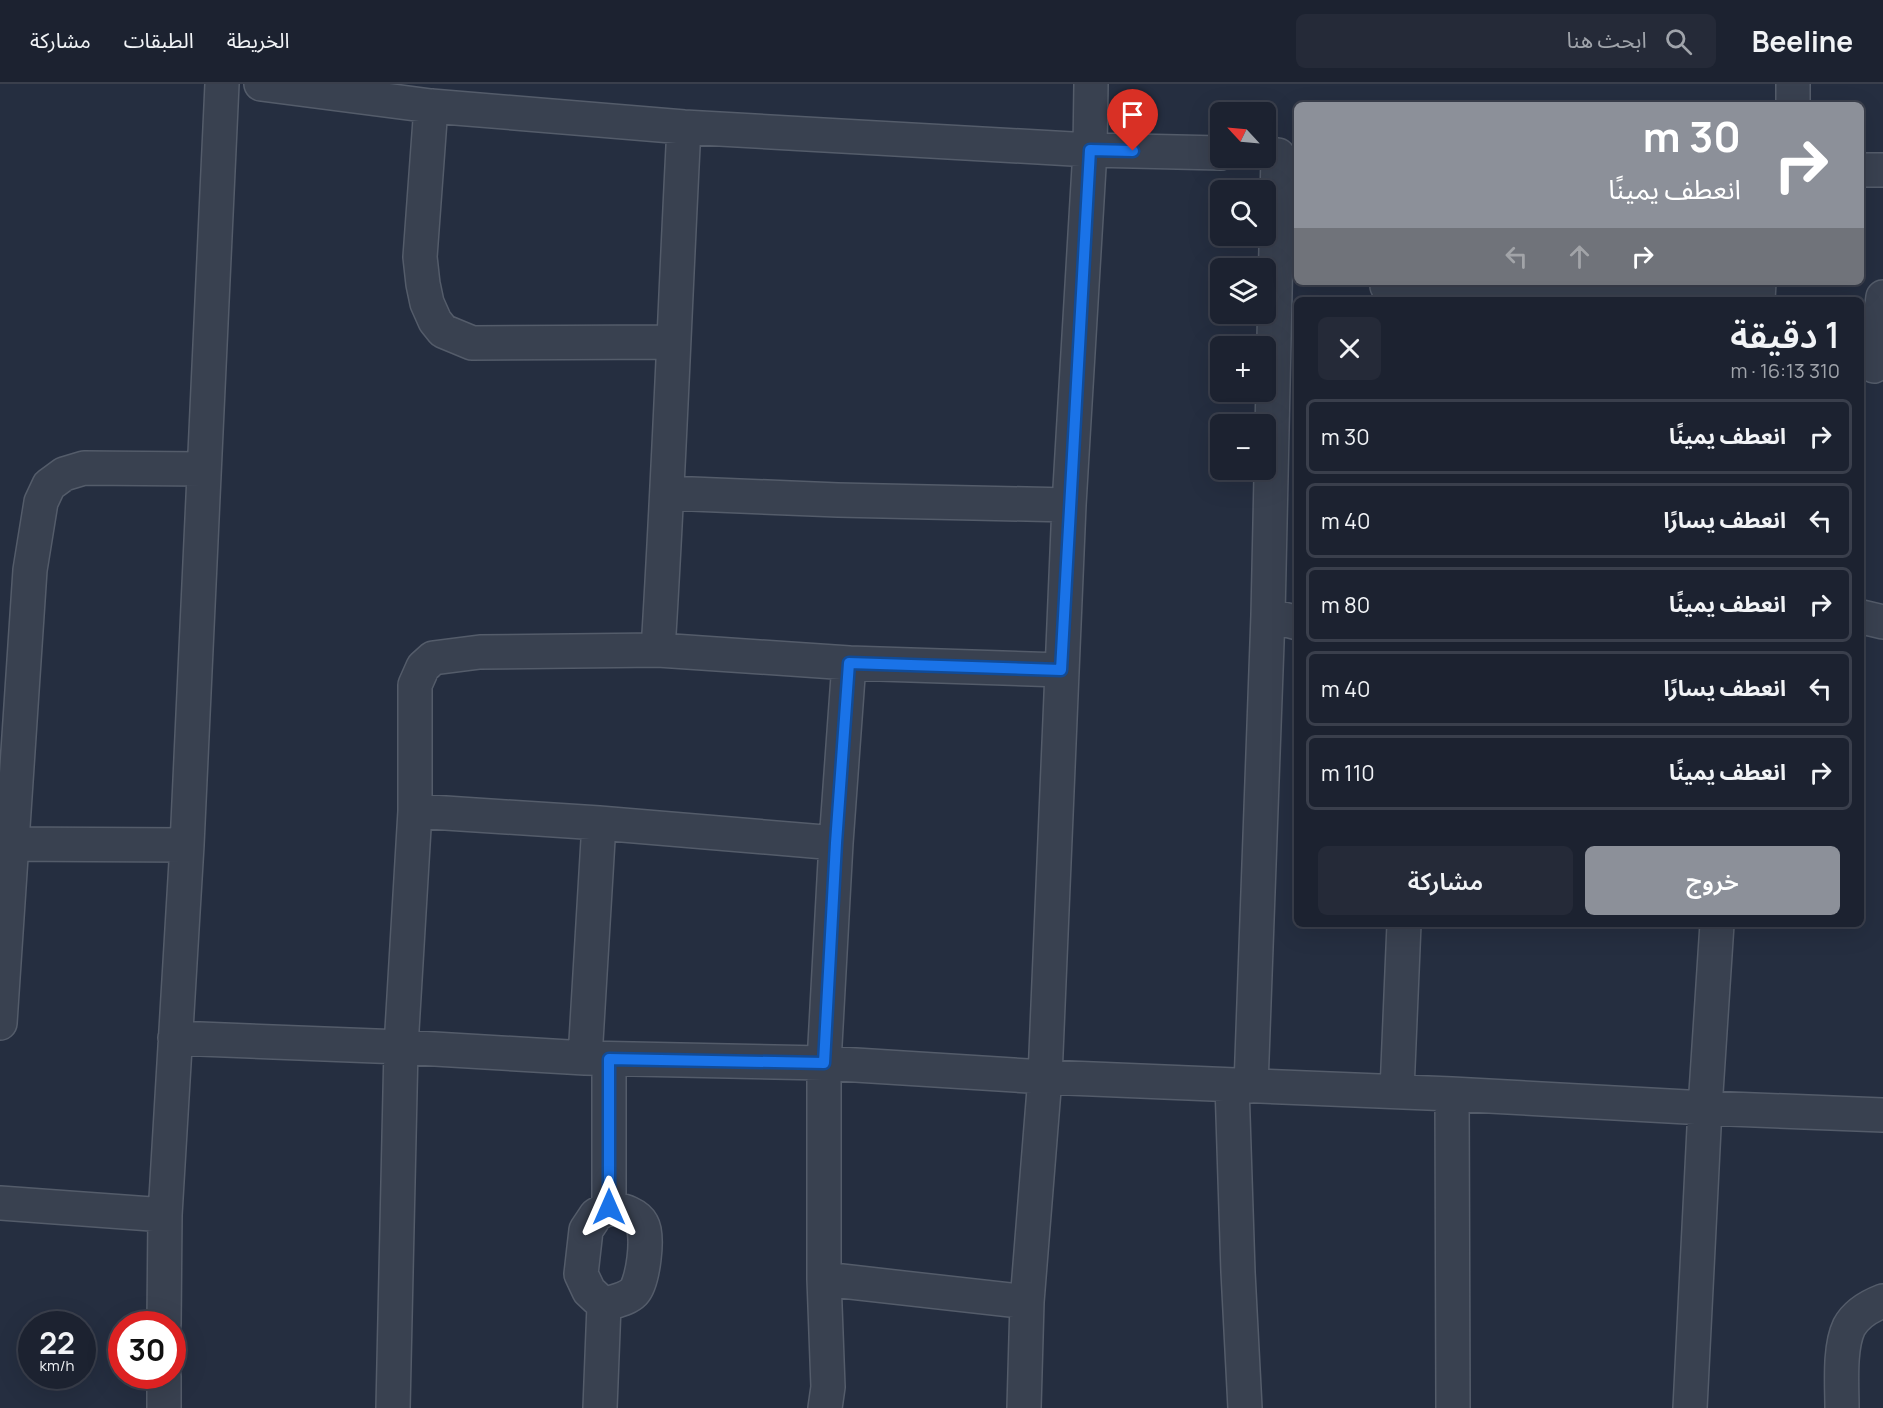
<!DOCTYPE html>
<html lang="ar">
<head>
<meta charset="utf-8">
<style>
	body { margin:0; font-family:Manrope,"Noto Sans Arabic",sans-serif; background:#252a38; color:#f1f3f6; direction:rtl; height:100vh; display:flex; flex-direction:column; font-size:22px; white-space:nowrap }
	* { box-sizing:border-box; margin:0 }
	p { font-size:20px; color:#a0a4ab }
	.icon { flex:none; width:33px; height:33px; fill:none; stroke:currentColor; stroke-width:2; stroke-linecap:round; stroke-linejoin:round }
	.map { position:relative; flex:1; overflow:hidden; direction:ltr }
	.drawer { position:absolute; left:1294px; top:213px; width:570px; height:630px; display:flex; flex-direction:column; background:#1c2230; border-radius:9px; box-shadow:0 6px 24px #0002,0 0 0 2px #3a3f4c; direction:rtl }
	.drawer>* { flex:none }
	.top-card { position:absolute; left:1294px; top:18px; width:570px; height:183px; border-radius:9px; box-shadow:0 6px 24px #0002,0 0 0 2px #3a3f4c; direction:rtl; background:#8c9099; color:#fff; overflow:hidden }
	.needle { width:39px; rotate:296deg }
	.controls { position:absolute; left:1210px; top:18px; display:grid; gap:12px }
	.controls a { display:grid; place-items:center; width:66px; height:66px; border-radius:9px; background:#1c2230; box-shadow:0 6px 24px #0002,0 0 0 2px #3a3f4c; font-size:30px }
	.speed { position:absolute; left:18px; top:1227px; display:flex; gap:12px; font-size:30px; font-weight:700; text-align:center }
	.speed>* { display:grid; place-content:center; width:78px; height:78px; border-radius:50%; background:#1c2230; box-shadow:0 6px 24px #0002,0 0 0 2px #3a3f4c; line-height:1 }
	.speed small { font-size:15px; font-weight:400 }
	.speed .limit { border:9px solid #d22; background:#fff; color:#111 }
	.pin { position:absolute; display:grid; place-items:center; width:51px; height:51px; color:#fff; margin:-62px -26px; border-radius:50% 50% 50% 0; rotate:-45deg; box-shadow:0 0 6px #0007 }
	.pin .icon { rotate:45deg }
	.me { position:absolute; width:66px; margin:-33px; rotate:0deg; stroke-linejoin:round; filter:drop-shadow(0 0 4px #0008) }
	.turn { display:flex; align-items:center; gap:21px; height:126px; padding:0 24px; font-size:27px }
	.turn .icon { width:78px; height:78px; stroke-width:2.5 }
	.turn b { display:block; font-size:42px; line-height:51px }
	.lanes { display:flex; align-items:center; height:57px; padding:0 24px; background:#0003; justify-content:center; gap:30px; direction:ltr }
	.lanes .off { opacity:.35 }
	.round { display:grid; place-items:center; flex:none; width:63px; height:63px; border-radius:9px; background:#252a38 }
	.summary { display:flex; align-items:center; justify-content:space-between; height:102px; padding:0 24px }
	h1 { font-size:36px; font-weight:600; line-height:45px }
	.cta { display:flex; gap:12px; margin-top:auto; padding:12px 24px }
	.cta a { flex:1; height:69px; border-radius:9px; background:#8c9099; color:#fff; font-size:24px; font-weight:600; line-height:69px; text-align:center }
	.cta a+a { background:#252a38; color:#f1f3f6 }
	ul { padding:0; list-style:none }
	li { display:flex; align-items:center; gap:18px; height:75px; margin:0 12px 9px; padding:0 12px; border:3px solid #3a3f4c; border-radius:9px }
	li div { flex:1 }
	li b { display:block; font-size:22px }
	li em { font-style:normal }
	header { display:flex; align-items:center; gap:36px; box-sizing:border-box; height:84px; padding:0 30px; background:#1c2230; border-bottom:2px solid #3a3f4c }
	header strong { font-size:28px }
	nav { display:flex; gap:33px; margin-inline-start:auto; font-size:21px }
	.search { width:420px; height:54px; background:#252a38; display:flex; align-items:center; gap:15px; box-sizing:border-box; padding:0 21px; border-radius:9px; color:#a0a4ab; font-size:22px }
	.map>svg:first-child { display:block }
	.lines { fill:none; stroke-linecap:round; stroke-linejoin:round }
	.minor-casing { stroke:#545c6a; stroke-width:36 }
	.minor { stroke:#394150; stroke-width:33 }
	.route-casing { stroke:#114b97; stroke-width:15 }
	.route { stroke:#1a73e8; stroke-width:10 }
</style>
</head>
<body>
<header>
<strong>Beeline</strong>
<div class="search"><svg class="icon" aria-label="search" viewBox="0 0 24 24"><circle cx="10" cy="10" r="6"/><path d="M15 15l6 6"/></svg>ابحث هنا</div>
<nav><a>الخريطة</a><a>الطبقات</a><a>مشاركة</a></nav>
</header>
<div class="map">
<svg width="1883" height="1324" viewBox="0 0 1883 1324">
	<rect width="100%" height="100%" fill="#252e40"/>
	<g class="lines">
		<defs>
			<path id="minor" d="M 261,0 L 431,22 L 684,43 L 1090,66 L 1221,69
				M 1793,21 L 1793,0
				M 431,22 L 420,173 L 423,200 L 427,219 L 435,237 L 443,247 L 472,259 L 672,258
				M 1862,86 L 1883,86
				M 1387,202 L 1735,216
				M 1758,216 L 1759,198
				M 1874,282 L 1883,213
				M 668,409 L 838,416 L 1069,421
				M 1268,531 L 1298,539
				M 1862,533 L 1883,538
				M 658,566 C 669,392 675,217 684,43
				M 415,727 L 599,739 L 836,759
				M 0,760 L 187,761
				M 0,939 L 30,486 L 41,418 L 49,401 L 64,390 L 84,384 L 204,385
				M 175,954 L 401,963 L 585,974 L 824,979 L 1045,993 L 1452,1010 L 1705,1024 L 1883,1031
				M 585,974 L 599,739
				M 609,975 L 609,1123
				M 1232,1001 L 1238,1188 L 1245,1324
				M 1251,1002 L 1268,531 L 1278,71
				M 1397,1007 L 1404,840
				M 1452,1010 L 1453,1324
				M 0,1119 L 165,1131
				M 609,1123 C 620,1126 636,1129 642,1140 C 649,1152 643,1198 634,1208 C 626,1216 614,1217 604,1221 L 589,1207 L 581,1190 L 586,1146 L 596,1131 Z
				M 824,1195 L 1027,1218
				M 164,1240 L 165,1131 L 187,761 L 222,0
				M 164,1324 L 164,1292
				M 393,1324 L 401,963 L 415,727 L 415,601 L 423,583 L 433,574 L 480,568 L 658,566 L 849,579 L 1061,586
				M 600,1324 L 604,1221
				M 825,1324 L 828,1303 L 824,1195 L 824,979 L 836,759 L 849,579
				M 1024,1324 L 1027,1218 L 1045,993 L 1069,421 L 1090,66 L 1091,0
				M 1690,1324 L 1705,1024 L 1717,840
				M 1842,1324 C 1842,1301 1839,1264 1849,1243 C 1856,1230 1870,1222 1883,1217"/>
		</defs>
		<use href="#minor" class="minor-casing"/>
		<use href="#minor" class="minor"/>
	</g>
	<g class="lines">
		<defs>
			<path id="route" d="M 609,1123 L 609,975 L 824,979 L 836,759 L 849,579 L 1061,586 L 1090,66 L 1133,67"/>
		</defs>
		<use href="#route" class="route-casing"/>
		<use href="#route" class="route"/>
	</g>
</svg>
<div class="controls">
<a><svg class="needle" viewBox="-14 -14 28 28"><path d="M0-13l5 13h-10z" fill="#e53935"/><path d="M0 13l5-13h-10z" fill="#a0a4ab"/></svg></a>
<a><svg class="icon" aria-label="search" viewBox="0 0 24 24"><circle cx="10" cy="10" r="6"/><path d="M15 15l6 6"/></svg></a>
<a><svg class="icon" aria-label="layers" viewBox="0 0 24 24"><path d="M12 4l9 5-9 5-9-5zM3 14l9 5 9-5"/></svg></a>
<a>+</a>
<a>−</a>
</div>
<div class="speed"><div>22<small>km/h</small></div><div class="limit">30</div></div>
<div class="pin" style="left:1133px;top:67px;background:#d93025"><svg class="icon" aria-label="arrive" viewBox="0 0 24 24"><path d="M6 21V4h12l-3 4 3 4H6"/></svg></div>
<svg class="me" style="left:609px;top:1123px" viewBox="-20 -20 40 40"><path d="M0-17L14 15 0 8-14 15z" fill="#1a73e8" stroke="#fff" stroke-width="4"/></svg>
<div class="top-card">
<div class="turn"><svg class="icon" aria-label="right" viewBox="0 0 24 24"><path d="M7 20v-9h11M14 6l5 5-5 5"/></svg><div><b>30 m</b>انعطف يمينًا</div></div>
<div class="lanes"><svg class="icon off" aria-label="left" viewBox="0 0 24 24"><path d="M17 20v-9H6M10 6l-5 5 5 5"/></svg><svg class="icon off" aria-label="ahead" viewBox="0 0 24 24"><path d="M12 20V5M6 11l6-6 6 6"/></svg><svg class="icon" aria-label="right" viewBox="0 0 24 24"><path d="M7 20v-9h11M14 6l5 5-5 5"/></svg></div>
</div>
<section class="drawer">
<div class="summary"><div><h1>1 دقيقة</h1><p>310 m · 16:13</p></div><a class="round"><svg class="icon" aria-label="close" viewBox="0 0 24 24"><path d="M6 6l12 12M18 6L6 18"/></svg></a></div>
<ul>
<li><svg class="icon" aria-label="right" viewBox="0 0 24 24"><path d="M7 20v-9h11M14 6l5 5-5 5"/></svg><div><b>انعطف يمينًا</b></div><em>30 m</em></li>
<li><svg class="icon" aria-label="left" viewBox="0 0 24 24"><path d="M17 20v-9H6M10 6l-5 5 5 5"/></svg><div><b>انعطف يسارًا</b></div><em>40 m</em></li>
<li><svg class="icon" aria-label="right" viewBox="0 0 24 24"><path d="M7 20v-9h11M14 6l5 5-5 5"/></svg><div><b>انعطف يمينًا</b></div><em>80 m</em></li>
<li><svg class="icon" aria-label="left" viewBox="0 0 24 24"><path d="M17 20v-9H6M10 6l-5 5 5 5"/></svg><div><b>انعطف يسارًا</b></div><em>40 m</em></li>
<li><svg class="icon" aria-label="right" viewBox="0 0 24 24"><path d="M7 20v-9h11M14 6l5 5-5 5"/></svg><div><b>انعطف يمينًا</b></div><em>110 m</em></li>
</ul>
<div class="cta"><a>خروج</a><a>مشاركة</a></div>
</section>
</div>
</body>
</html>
